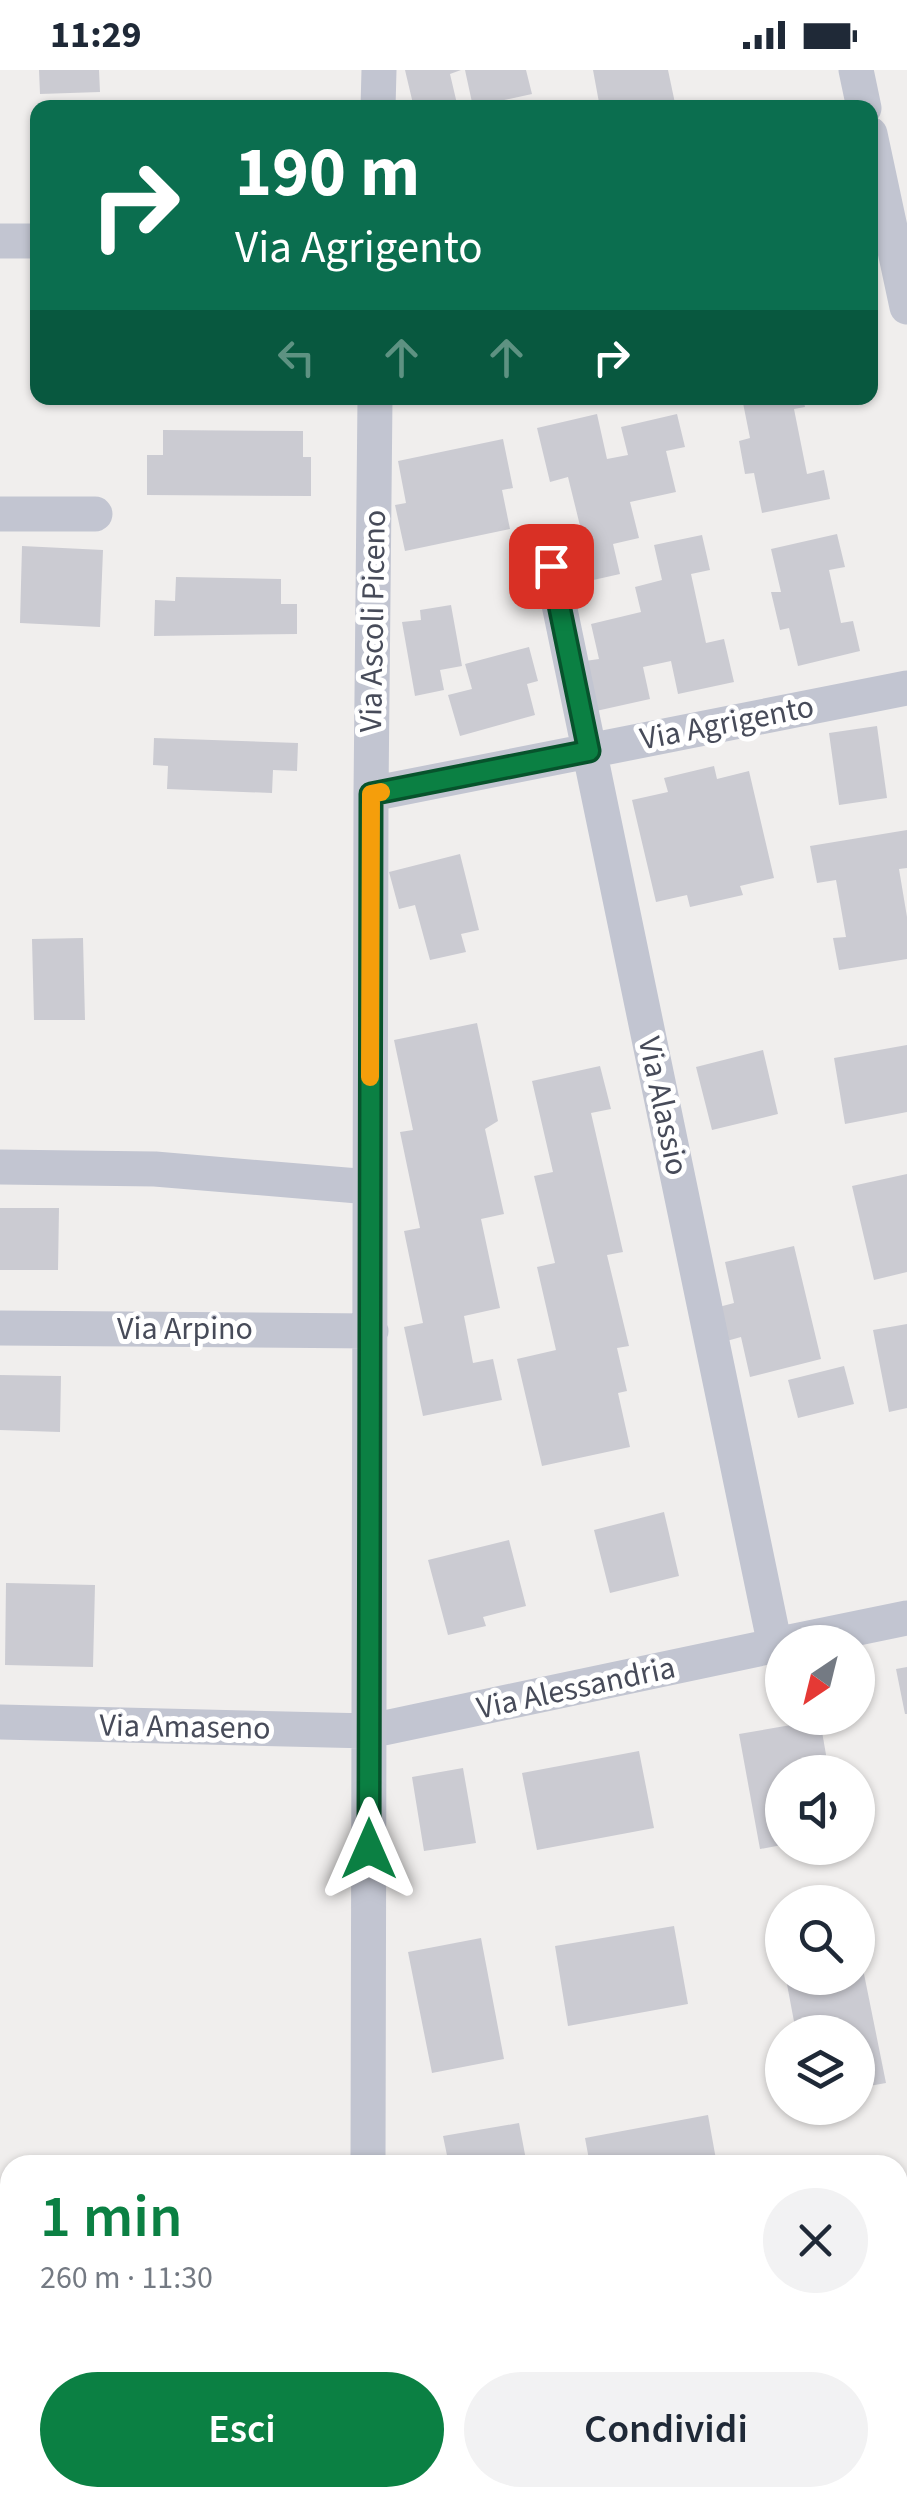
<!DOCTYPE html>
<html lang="it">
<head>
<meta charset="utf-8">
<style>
	body { margin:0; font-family:"Source Sans 3",sans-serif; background:#f2f2f3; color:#1f2937; height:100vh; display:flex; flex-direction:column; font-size:38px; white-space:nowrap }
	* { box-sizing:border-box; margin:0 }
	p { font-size:32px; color:#747a83 }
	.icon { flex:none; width:55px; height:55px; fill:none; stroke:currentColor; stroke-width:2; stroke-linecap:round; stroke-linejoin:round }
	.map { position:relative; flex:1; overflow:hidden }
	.sheet { position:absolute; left:0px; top:2085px; width:908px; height:352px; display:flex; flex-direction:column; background:#fff; border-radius:30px 30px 0 0; box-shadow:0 2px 8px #0004 }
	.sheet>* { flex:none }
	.hud { position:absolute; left:30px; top:30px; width:848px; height:305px; border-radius:20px; box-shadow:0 2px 8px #0004; background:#0b6e4f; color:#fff; overflow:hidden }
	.needle { width:65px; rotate:215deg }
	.controls { position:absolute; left:765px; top:1555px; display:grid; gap:20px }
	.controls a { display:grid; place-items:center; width:110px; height:110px; border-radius:50%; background:#fff; box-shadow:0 2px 8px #0004; font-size:50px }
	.pin { position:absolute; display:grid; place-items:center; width:85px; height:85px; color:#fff; margin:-42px; border-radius:20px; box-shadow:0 5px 15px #0006 }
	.me { position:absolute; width:110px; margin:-55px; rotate:0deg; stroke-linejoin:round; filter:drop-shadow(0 0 8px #0008) }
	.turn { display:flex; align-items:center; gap:35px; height:210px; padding:0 40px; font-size:45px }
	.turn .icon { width:130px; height:130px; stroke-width:2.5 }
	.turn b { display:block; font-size:70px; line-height:85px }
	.lanes { display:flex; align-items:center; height:95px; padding:0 40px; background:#0003; justify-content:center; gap:50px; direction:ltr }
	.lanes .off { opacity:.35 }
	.round { display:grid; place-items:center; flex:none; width:105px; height:105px; border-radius:52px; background:#f2f2f3 }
	.head { display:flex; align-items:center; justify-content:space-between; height:170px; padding:0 40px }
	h1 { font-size:60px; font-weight:600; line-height:75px; color:#0b8043 }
	.primary-button { display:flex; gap:20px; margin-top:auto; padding:20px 40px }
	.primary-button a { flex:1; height:115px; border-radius:60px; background:#0b8043; color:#fff; font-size:40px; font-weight:600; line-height:115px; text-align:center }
	.primary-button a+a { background:#f2f2f3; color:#1f2937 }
	.status { display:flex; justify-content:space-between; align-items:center; height:70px; padding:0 50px; background:#fff; direction:ltr }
	.status svg { height:28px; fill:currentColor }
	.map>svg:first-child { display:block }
	.building { fill:#cbcbd2 }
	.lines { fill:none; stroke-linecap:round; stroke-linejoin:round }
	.service { stroke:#c2c5d1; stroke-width:18 }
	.minor { stroke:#c2c5d1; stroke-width:35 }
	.route-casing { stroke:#07532c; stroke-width:25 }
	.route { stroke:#0b8043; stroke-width:18 }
	.slow { stroke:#f59e0b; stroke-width:18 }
	.labels { text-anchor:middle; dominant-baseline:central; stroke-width:10; stroke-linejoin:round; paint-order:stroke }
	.street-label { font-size:32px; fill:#474b59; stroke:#fff }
</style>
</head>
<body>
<div class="status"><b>11:29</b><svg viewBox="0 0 49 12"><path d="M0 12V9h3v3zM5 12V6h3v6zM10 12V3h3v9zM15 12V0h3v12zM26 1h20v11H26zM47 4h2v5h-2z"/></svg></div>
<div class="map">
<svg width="907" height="2436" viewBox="0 0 907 2436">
	<rect width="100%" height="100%" fill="#f0eeed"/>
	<path class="building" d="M 39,0 L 99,0 L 100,22 L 40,24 Z
		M 405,0 L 461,0 L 450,4 L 458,38 L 414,38 Z
		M 465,0 L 526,0 L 532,24 L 473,37 Z
		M 593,0 L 668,0 L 676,38 L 600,38 Z
		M 742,328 L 803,328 L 805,337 L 794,339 L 807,404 L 824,400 L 830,429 L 762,443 L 754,403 L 745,404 L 739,371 L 750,368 Z
		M 597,344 L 607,389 L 628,385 L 621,357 L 677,344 L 685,377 L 666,381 L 676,422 L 630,432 L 639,468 L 613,474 L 620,504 L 571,515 L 561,473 L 583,468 L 568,407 L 550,412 L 537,358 Z
		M 163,360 L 303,361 L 303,387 L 311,387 L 311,426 L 147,425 L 147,385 L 163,385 Z
		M 503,369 L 513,418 L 502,420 L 510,459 L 405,481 L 395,435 L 406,433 L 398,391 Z
		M 837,464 L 845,497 L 829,500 L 841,553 L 853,551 L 860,581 L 798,596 L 789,558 L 780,560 L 771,522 L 781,522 L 771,479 Z
		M 702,465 L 710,500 L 691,504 L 706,573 L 724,569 L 734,612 L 678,624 L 671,591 L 643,597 L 650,629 L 596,641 L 585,591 L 599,589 L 591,554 L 641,542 L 635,517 L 662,510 L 654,475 Z
		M 22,476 L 103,480 L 100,557 L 20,553 Z
		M 176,507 L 281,509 L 281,534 L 297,534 L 297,564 L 154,566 L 155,530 L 175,531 Z
		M 451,535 L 462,596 L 440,600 L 444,620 L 415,626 L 402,552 L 421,550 L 420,540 Z
		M 529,577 L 538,611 L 527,614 L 535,645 L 460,666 L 448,625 L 472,619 L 465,594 Z
		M 877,656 L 887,728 L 839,735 L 829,663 Z
		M 154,668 L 298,673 L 297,701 L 273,700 L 272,723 L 167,719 L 168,696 L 153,695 Z
		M 714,696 L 717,709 L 749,701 L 774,808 L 740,816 L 743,825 L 690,837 L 687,825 L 656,832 L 632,730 L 668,722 L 664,708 Z
		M 907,760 L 907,798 L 899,799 L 907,847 L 907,889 L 839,900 L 833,868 L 846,867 L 836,810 L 817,813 L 810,776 Z
		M 460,784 L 479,860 L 461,864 L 466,882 L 430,890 L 415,835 L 399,839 L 389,802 Z
		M 83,868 L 85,950 L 34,950 L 32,869 Z
		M 477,953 L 498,1051 L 485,1059 L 504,1144 L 481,1149 L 500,1238 L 464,1246 L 473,1293 L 493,1289 L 502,1330 L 423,1346 L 404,1257 L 423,1253 L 404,1161 L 420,1158 L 400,1062 L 413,1060 L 394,970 Z
		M 907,975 L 907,1042 L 845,1054 L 834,988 Z
		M 763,980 L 778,1044 L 712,1060 L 696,997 Z
		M 600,996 L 611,1039 L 591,1043 L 623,1182 L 607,1185 L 629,1276 L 617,1278 L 627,1321 L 618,1323 L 630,1377 L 542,1396 L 517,1289 L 556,1280 L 537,1197 L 555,1193 L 534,1106 L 553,1102 L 532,1011 Z
		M 907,1104 L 907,1202 L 874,1210 L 852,1116 Z
		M 0,1138 L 59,1138 L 58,1200 L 0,1200 Z
		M 794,1176 L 821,1289 L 750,1307 L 741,1267 L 723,1272 L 715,1238 L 734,1233 L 725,1192 Z
		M 907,1254 L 907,1338 L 889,1342 L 873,1260 Z
		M 844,1296 L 854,1334 L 798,1348 L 788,1310 Z
		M 0,1305 L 61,1306 L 60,1362 L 0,1360 Z
		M 664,1442 L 679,1506 L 610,1523 L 594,1460 Z
		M 509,1470 L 526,1536 L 483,1547 L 486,1556 L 448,1565 L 428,1490 Z
		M 6,1513 L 95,1515 L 93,1597 L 5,1595 Z
		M 907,1597 L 907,1644 L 905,1644 L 896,1599 Z
		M 820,1650 L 829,1702 L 782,1702 L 782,1775 L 760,1779 L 739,1664 Z
		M 639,1681 L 654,1758 L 537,1780 L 522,1703 Z
		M 463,1698 L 476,1773 L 424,1781 L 412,1707 Z
		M 674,1856 L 688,1934 L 568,1956 L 555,1876 Z
		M 481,1868 L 504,1989 L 432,2003 L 408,1882 Z
		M 862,1894 L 886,2013 L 858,2018 L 858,1962 L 796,1962 L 786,1909 L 858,1908 L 858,1895 Z
		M 708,2045 L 717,2095 L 590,2095 L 585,2068 Z
		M 519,2053 L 527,2095 L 449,2095 L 443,2066 Z
		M 898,2160 L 899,2160 L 907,2201 L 907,2228 L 898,2230 Z
		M 0,2241 L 10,2241 L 10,2295 L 0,2295 Z
		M 36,2428 L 88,2428 L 88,2436 L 36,2436 Z"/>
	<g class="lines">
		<path class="service" d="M 898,2372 L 907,2370
			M 644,2436 L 671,2428"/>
		<path class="minor" d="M 856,0 L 864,38
			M 378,38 L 379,0
			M 870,64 L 907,237
			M 0,171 L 38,171
			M 0,444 L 95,444
			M 551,496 L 775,1576
			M 371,724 L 907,618
			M 0,1097 L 155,1099 L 370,1117
			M 0,1258 L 371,1261
			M 790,1572 L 907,1548
			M 0,1652 L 370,1661 L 782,1574
			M 368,2095 L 371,724 L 375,328
			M 0,2201 L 10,2201
			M 898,2326 L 907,2325
			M 0,2358 L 10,2358"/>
	</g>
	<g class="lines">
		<defs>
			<path id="route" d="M 369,1779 L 371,724 L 589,681 L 551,496"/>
		</defs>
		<use href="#route" class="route-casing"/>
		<use href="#route" class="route"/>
		<path class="slow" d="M 370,1007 L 371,724 L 381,722"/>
	</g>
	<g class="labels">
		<g class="street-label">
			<text transform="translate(373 551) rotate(-89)">Via Ascoli Piceno</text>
			<text transform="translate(727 653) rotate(-11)">Via Agrigento</text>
			<text transform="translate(663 1036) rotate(78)">Via Alassio</text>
			<text x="185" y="1259">Via Arpino</text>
			<text transform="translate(576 1618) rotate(-12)">Via Alessandria</text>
			<text transform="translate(185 1657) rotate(1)">Via Amaseno</text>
		</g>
	</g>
</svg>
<div class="controls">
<a><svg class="needle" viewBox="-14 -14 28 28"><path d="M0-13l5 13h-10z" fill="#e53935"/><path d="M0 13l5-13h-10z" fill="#747a83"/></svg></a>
<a><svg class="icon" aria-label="sound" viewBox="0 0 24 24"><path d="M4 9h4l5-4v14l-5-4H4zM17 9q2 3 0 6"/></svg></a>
<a><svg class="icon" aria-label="search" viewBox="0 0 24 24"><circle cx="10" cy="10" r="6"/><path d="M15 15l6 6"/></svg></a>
<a><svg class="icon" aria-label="layers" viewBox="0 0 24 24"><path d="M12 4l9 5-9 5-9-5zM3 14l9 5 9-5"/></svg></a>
</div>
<div class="pin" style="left:551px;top:496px;background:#d93025"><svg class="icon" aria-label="arrive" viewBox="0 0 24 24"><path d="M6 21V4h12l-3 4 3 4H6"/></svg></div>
<svg class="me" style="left:369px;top:1779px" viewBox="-20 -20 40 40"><path d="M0-17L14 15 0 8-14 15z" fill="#0b8043" stroke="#fff" stroke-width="4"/></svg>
<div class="hud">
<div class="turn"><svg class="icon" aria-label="right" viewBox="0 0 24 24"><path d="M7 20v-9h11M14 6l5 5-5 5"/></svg><div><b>190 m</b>Via Agrigento</div></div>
<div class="lanes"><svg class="icon off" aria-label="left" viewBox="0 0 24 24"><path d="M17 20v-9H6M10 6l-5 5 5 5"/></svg><svg class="icon off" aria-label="ahead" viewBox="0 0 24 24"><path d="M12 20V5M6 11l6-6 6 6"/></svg><svg class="icon off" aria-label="ahead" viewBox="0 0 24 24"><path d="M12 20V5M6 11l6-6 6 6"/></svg><svg class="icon" aria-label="right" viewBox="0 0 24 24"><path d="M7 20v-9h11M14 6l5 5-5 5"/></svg></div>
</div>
<section class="sheet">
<div class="head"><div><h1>1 min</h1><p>260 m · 11:30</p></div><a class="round"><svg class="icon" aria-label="close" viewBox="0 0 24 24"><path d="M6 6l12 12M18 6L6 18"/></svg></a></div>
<div class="primary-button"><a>Esci</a><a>Condividi</a></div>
</section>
</div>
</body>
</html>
